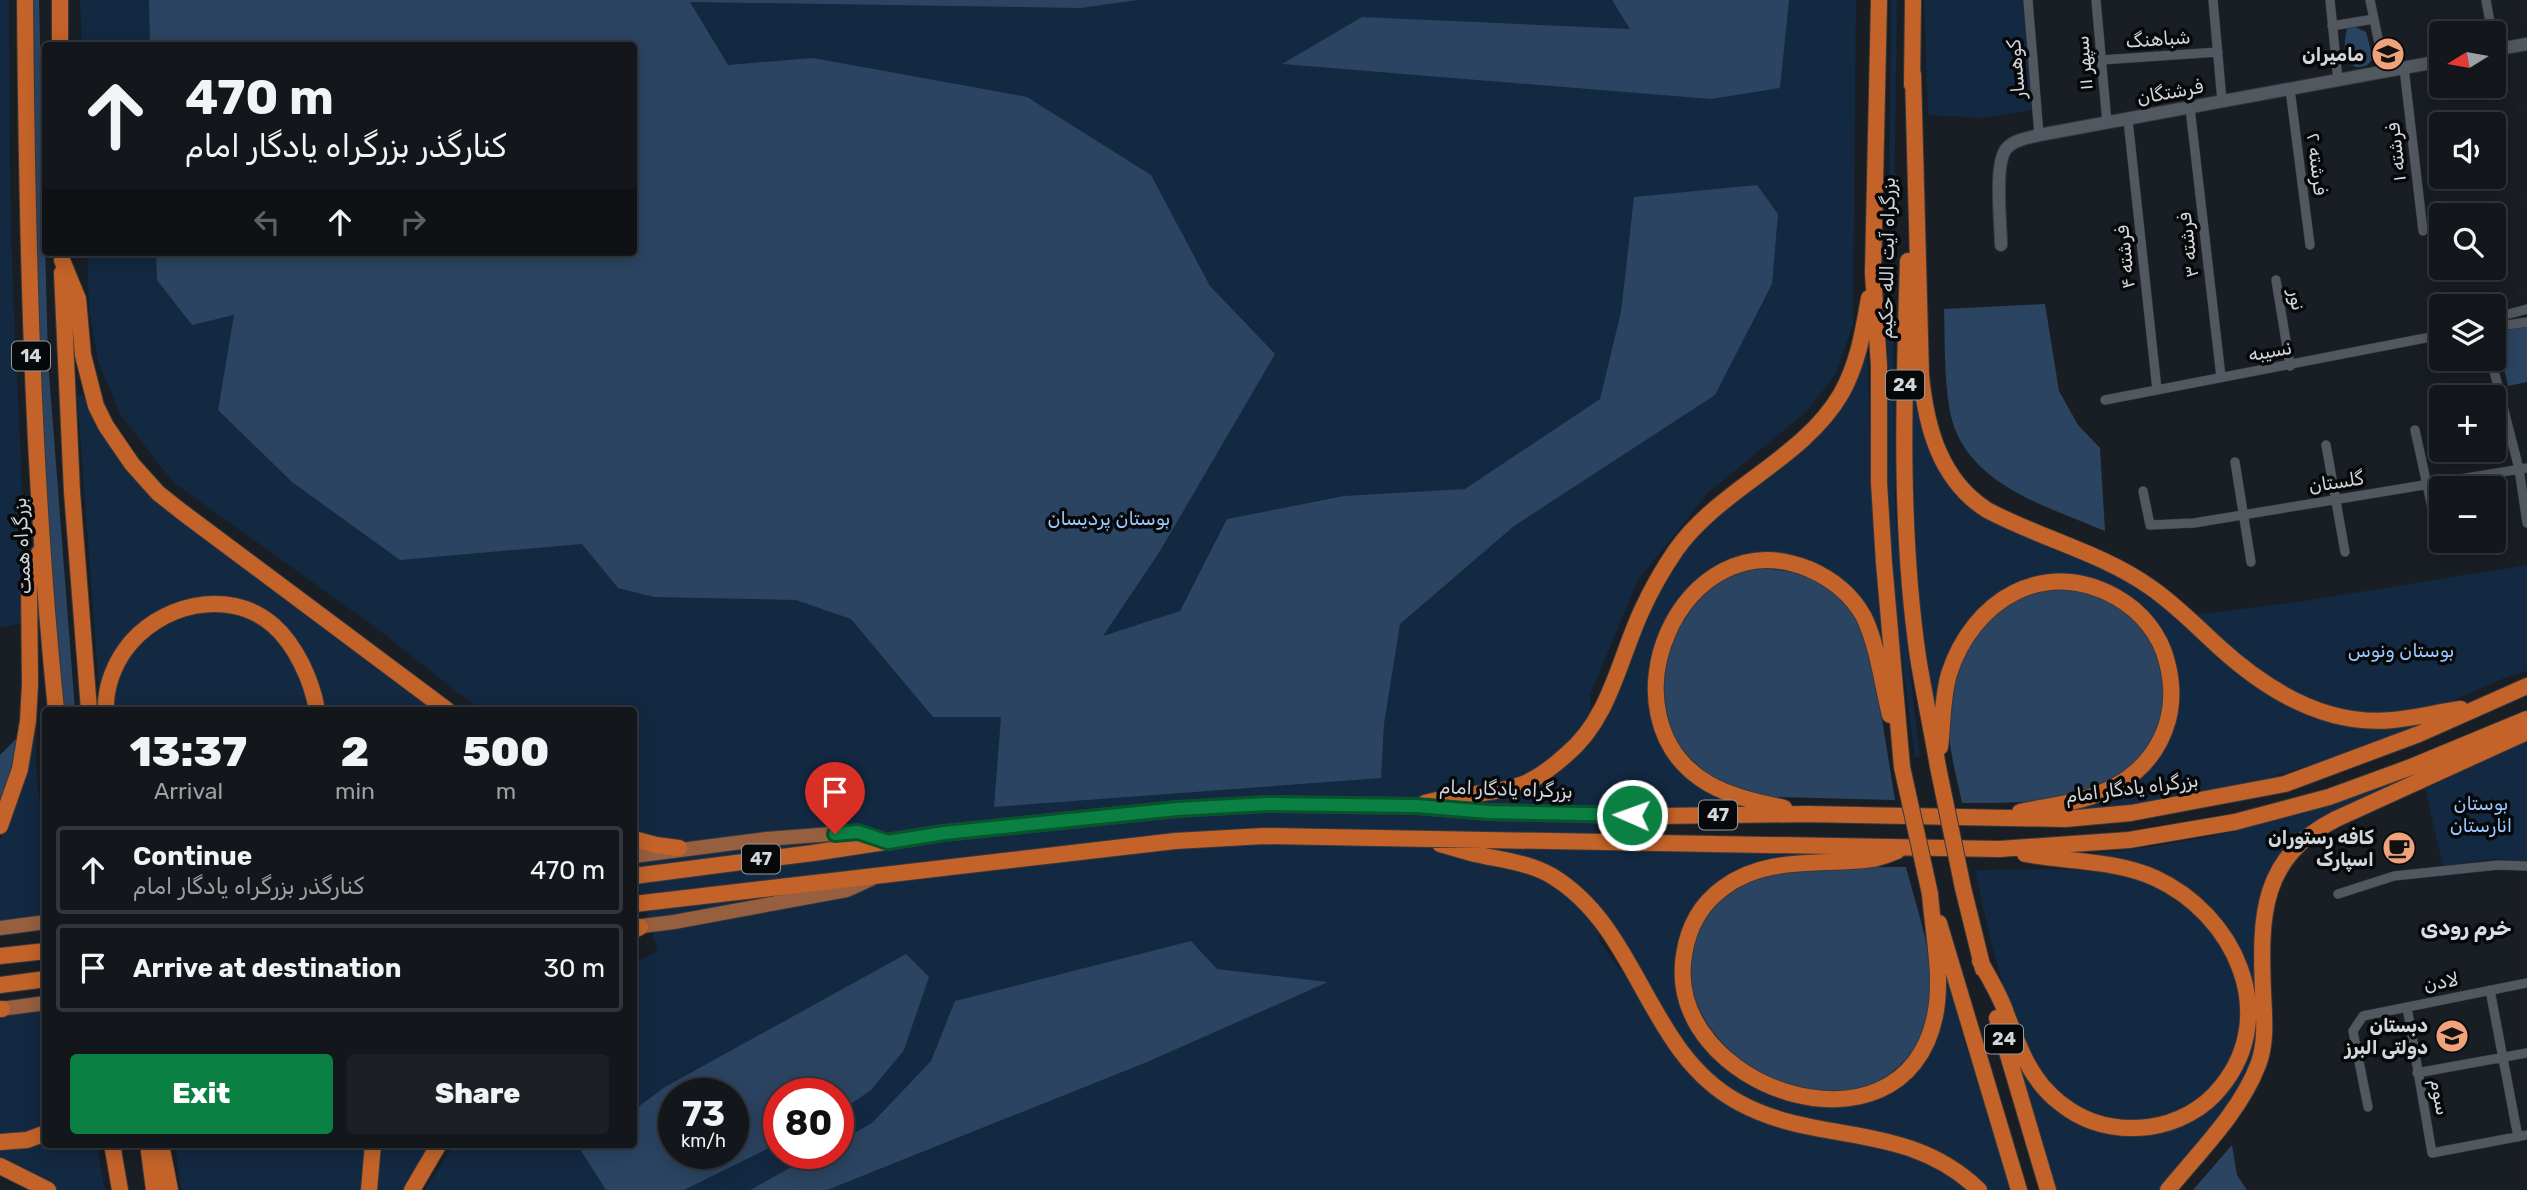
<!DOCTYPE html>
<html lang="en">
<head>
<meta charset="utf-8">
<style>
	body { margin:0; font-family:Rubik,Vazirmatn,sans-serif; background:#1c1f24; color:#f1f3f6; height:100vh; display:flex; flex-direction:column; font-size:26px; white-space:nowrap }
	* { box-sizing:border-box; margin:0 }
	p { font-size:23px; color:#9d9fa3 }
	.icon { flex:none; width:38px; height:38px; fill:none; stroke:currentColor; stroke-width:2; stroke-linecap:round; stroke-linejoin:round }
	.map { position:relative; flex:1; overflow:hidden }
	.panel { position:absolute; left:42px; top:707px; width:595px; height:441px; display:flex; flex-direction:column; background:#13161b; border-radius:7px; box-shadow:0 4px 18px #0003,0 0 0 2px #32353a }
	.panel>* { flex:none }
	.top-card { position:absolute; left:42px; top:42px; width:595px; height:214px; border-radius:7px; box-shadow:0 4px 18px #0003,0 0 0 2px #32353a; background:#13161b; color:#f1f3f6; overflow:hidden }
	.needle { width:46px; rotate:259deg }
	.fabs { position:absolute; left:2429px; top:21px; display:grid; gap:14px }
	.fabs a { display:grid; place-items:center; width:77px; height:77px; border-radius:7px; background:#13161b; box-shadow:0 4px 18px #0003,0 0 0 2px #32353a; font-size:35px }
	.speed { position:absolute; left:658px; top:1078px; display:flex; gap:14px; font-size:35px; font-weight:700; text-align:center }
	.speed>* { display:grid; place-content:center; width:91px; height:91px; border-radius:50%; background:#13161b; box-shadow:0 4px 18px #0003,0 0 0 2px #32353a; line-height:1 }
	.speed small { font-size:18px; font-weight:400 }
	.speed .limit { border:10px solid #d22; background:#fff; color:#111 }
	.pin { position:absolute; display:grid; place-items:center; width:60px; height:60px; color:#fff; margin:-72px -30px; border-radius:50% 50% 50% 0; rotate:-45deg; box-shadow:0 0 7px #0007 }
	.pin .icon { rotate:45deg }
	.me { position:absolute; width:77px; margin:-38px; rotate:272deg; stroke-linejoin:round; filter:drop-shadow(0 0 5px #0008) }
	.turn { display:flex; align-items:center; gap:24px; height:147px; padding:0 28px; font-size:32px }
	.turn .icon { width:91px; height:91px; stroke-width:2.5 }
	.turn b { display:block; font-size:49px; line-height:60px }
	.lanes { display:flex; align-items:center; height:66px; padding:0 28px; background:#0003; justify-content:center; gap:35px; direction:ltr }
	.lanes .off { opacity:.35 }
	.eta { display:flex; justify-content:space-evenly; align-items:center; height:119px; text-align:center }
	.eta b { font-size:42px; font-weight:800; line-height:49px }
	.primary-button { display:flex; gap:14px; margin-top:auto; padding:14px 28px }
	.primary-button a { flex:1; height:80px; border-radius:7px; background:#0b8043; color:#fff; font-size:28px; font-weight:800; line-height:80px; text-align:center }
	.primary-button a+a { background:#1c1f24; color:#f1f3f6 }
	ul { padding:0; list-style:none }
	li { display:flex; align-items:center; gap:21px; height:88px; margin:0 14px 10px; padding:0 14px; border:4px solid #32353a; border-radius:7px }
	li div { flex:1 }
	li b { display:block; font-size:26px }
	li em { font-style:normal }
	.map>svg:first-child { display:block }
	.green { fill:#132841; fill-rule:evenodd }
	.forest { fill:#2b4461; fill-rule:evenodd }
	.lines { fill:none; stroke-linecap:round; stroke-linejoin:round }
	.street-casing { stroke:#36393e; stroke-width:10 }
	.secondary-casing { stroke:#36393e; stroke-width:14 }
	.primary-casing { stroke:#36393e; stroke-width:16 }
	.highway-casing { stroke:#36393e; stroke-width:18 }
	.street { stroke:#52585f; stroke-width:9 }
	.secondary { stroke:#52585f; stroke-width:12 }
	.primary { stroke:#965f3f; stroke-width:14 }
	.highway { stroke:#c36329; stroke-width:16 }
	.highway-bridge-casing { stroke:#36393e; stroke-width:18; stroke-linecap:butt }
	.highway-bridge { stroke:#c36329; stroke-width:16 }
	.route-casing { stroke:#07532c; stroke-width:18 }
	.route { stroke:#0b8043; stroke-width:12 }
	.labels { text-anchor:middle; dominant-baseline:central; stroke-width:7; stroke-linejoin:round; paint-order:stroke }
	.shield { fill:#06080a; stroke:#96989c; stroke-width:2 }
	.shield-label { font-size:18px; font-weight:bold; fill:#d3d6da }
	.street-label { font-size:19px; fill:#d3d6da; stroke:#06080a }
	.poi-label { font-size:19px; font-weight:bold; fill:#d3d6da; stroke:#06080a; text-anchor:end }
	.park-label { font-size:19px; fill:#9cc9ff; stroke:#06080a }
	.neighbourhood-label { font-size:21px; font-weight:bold; fill:#d8dfe8; stroke:#06080a }
</style>
</head>
<body>
<div class="map">
<svg width="2527" height="1190" viewBox="0 0 2527 1190">
	<rect width="100%" height="100%" fill="#191e24"/>
	<path class="green" d="M 0,0 L 9,0 C 10,96 9,192 13,287 C 17,400 27,510 21,623 L 0,628 Z
		M 80,0 L 1856,0 L 1853,325 L 1835,375 L 1807,411 L 1707,494 L 1638,580 L 1590,695 L 1592,735 C 1611,717 1621,685 1631,660 C 1644,625 1658,586 1681,555 C 1726,494 1799,463 1843,402 C 1855,386 1860,367 1867,349 L 1875,558 L 1888,686 C 1883,662 1880,636 1869,614 C 1856,589 1831,570 1804,561 C 1679,517 1594,703 1693,781 C 1713,797 1738,802 1762,808 L 1595,805 L 1596,848 L 1876,854 C 1801,858 1703,851 1681,943 C 1652,1058 1825,1159 1910,1074 C 1926,1059 1937,1041 1941,1019 C 1946,995 1941,969 1937,945 L 1963,1036 L 2011,1190 L 1988,1190 C 1920,1115 1810,1140 1730,1090 C 1683,1061 1661,1011 1636,964 C 1625,944 1614,923 1598,907 L 1599,940 L 1630,983 L 1671,1051 L 1711,1090 L 1733,1106 L 1762,1120 L 1881,1144 L 1907,1153 L 1960,1183 L 1968,1190 L 425,1190 L 454,1145 L 634,1144 L 634,963 L 658,951 L 634,874 L 634,710 L 480,710 L 375,627 L 174,483 L 121,416 L 98,361 L 89,310 L 87,252 L 634,252 L 634,46 L 82,45 ZM 674,1094 L 733,1094 L 733,1153 L 674,1153 ZM 779,1094 L 838,1094 L 838,1153 L 779,1153 Z
		M 1891,0 L 1897,0 L 1893,293 L 1895,507 L 1905,626 L 1920,757 L 1915,757 L 1892,584 L 1888,486 L 1887,385 Z
		M 1924,0 L 2023,0 L 2037,109 L 1982,118 L 1928,115 Z
		M 1914,326 L 1917,376 L 1956,490 L 2125,579 L 2316,717 L 2442,716 C 2371,743 2301,771 2228,789 C 2170,802 2111,807 2052,811 L 2094,803 L 1936,721 C 1929,673 1922,626 1918,578 C 1912,494 1913,410 1914,326 Z
		M 77,395 L 87,395 L 114,450 L 438,710 L 322,710 L 316,688 L 255,609 L 156,614 L 100,702 Z
		M 2527,565 L 2527,671 L 2502,679 L 2450,702 L 2418,712 L 2348,714 L 2275,685 L 2193,615 L 2304,601 Z
		M 221,609 C 233,613 247,616 258,622 C 290,640 300,679 313,710 L 110,710 L 113,685 L 136,643 L 170,618 Z
		M 37,685 L 36,768 L 46,860 L 45,915 L 0,922 L 0,840 L 11,814 Z
		M 2527,741 L 2527,861 L 2495,859 L 2443,866 L 2425,789 Z
		M 2436,765 L 2426,774 L 2281,858 L 2259,1010 L 2256,1050 L 2246,1078 L 2219,1118 L 2161,1190 L 2056,1190 L 2015,1056 L 2029,1078 L 2120,1133 L 2219,1099 L 2235,1080 L 2246,1061 L 2254,997 L 2187,891 L 2066,856 C 2199,846 2314,816 2436,765 Z
		M 2049,869 L 2117,872 L 2167,890 L 2210,928 L 2234,969 L 2242,999 L 2242,1029 L 2234,1059 L 2214,1089 L 2189,1108 L 2165,1118 L 2125,1122 L 2086,1113 L 2058,1093 L 2037,1069 L 2007,998 L 1989,935 L 1975,870 Z
		M 45,1008 L 45,1128 L 0,1137 L 0,1017 Z
		M 45,1139 L 46,1144 L 97,1145 L 105,1190 L 55,1190 L 0,1160 L 0,1146 Z
		M 175,1145 L 368,1145 L 363,1190 L 181,1190 Z
		M 377,1145 L 433,1145 L 407,1190 L 374,1190 Z"/>
	<path class="forest" d="M 29,0 L 39,0 L 48,360 L 75,710 L 64,710 L 44,506 Z
		M 149,0 L 1138,0 L 1081,8 L 690,2 L 728,65 L 813,58 L 1027,97 L 1151,175 L 1210,286 L 1275,354 L 1160,551 L 1103,636 L 1180,611 L 1227,519 L 1344,496 L 1465,489 L 1600,399 L 1621,312 L 1634,197 L 1757,185 L 1778,214 L 1772,284 L 1715,395 L 1514,526 L 1400,624 L 1384,724 L 1381,778 L 994,807 L 1001,717 L 933,717 L 851,619 L 796,600 L 654,597 L 618,588 L 582,544 L 400,560 L 292,482 L 218,410 L 234,315 L 192,325 L 157,280 L 156,252 L 634,252 L 634,46 L 150,45 Z
		M 1612,0 L 1789,0 L 1780,88 L 1711,99 L 1282,64 L 1362,17 L 1630,29 Z
		M 2355,27 L 2366,32 L 2373,59 C 2369,64 2366,67 2359,67 C 2341,67 2344,41 2347,29 Z
		M 2045,304 L 2059,391 L 2078,425 L 2100,448 L 2105,531 C 2044,505 1960,483 1949,406 C 1944,374 1945,341 1944,309 Z
		M 2527,326 L 2527,382 L 2508,386 L 2496,333 Z
		M 1760,568 L 1796,572 L 1820,582 L 1845,602 L 1861,623 L 1876,682 L 1895,800 L 1773,797 C 1755,795 1733,791 1717,782 C 1709,778 1703,770 1697,764 C 1654,727 1653,670 1681,624 C 1693,606 1704,588 1724,578 C 1735,573 1749,571 1760,568 Z
		M 2057,589 C 2079,590 2104,595 2122,609 C 2173,650 2181,729 2127,772 C 2087,804 2010,803 1962,803 C 1957,777 1948,749 1949,722 C 1949,675 1969,634 2006,605 C 2020,594 2040,591 2057,589 Z
		M 17,738 L 19,741 L 18,756 L 0,808 L 0,755 Z
		M 1819,867 L 1906,867 C 1916,907 1936,960 1931,1002 C 1926,1036 1917,1051 1891,1073 C 1812,1139 1649,1031 1700,929 C 1712,905 1731,886 1757,877 C 1773,870 1801,870 1819,867 Z
		M 1191,941 L 1217,969 L 1328,982 L 1147,1062 L 827,1190 L 750,1190 L 817,1153 L 838,1153 L 838,1142 L 872,1123 L 931,1061 L 955,1001 Z
		M 906,954 L 929,977 L 904,1050 L 871,1090 L 838,1113 L 838,1094 L 779,1094 L 779,1143 L 684,1190 L 606,1190 L 580,1149 L 586,1145 L 634,1144 L 634,1110 L 665,1087 ZM 674,1094 L 733,1094 L 733,1153 L 674,1153 Z
		M 2232,1145 L 2237,1175 L 2247,1190 L 2193,1190 Z"/>
	<g class="lines">
		<defs>
			<path id="street" d="M 2028,0 L 2039,135
				M 2096,0 L 2107,123
				M 2213,0 L 2222,101
				M 2330,0 L 2338,80
				M 2370,0 L 2385,72
				M 2486,0 L 2492,33
				M 2332,26 L 2374,19
				M 2101,60 L 2218,52
				M 2404,68 L 2423,231
				M 2290,89 L 2310,245
				M 2190,108 L 2221,377
				M 2128,120 L 2157,390
				M 2276,280 L 2290,366
				M 2494,318 L 2527,309
				M 2494,327 L 2527,322
				M 2491,359 L 2519,469 L 2527,523
				M 2105,400 L 2441,335
				M 2415,430 L 2438,535
				M 2326,445 L 2345,552
				M 2235,462 L 2251,562
				M 2143,491 L 2150,525 L 2194,523 L 2527,468
				M 2338,894 L 2394,876 L 2498,865 L 2527,866
				M 2490,990 L 2518,1137
				M 2407,1007 L 2432,1153 L 2527,1135
				M 2417,1073 L 2527,1053
				M 2368,1107 L 2353,1031 L 2363,1016 L 2527,983"/>
			<path id="secondary" d="M 2494,50 L 2527,44
				M 2001,245 C 2001,225 1993,159 2008,147 C 2016,139 2029,138 2039,135 L 2441,61"/>
			<path id="primary" d="M 634,856 L 766,839 L 858,832 L 887,841
				M 634,927 L 674,922 L 847,890 L 871,879
				M 0,928 L 46,922
				M 0,1009 L 46,1003"/>
			<path id="highway" d="M 25,0 C 27,237 32,474 56,710
				M 60,0 L 60,46
				M 1879,0 L 1873,273 L 1879,366 L 1879,483 L 1884,563 L 1902,767
				M 1913,74 L 1921,375 C 1926,427 1940,480 1987,510 C 2039,538 2100,552 2150,587 C 2175,604 2196,626 2218,646 C 2266,690 2325,727 2393,720 C 2416,718 2438,712 2461,709
				M 1912,85 L 1913,0
				M 62,260 L 78,299 L 83,355 L 96,406 L 106,426 L 132,464 L 158,493 L 182,512 L 447,710
				M 1908,261 C 1904,392 1899,526 1918,657 C 1924,694 1932,731 1938,767
				M 62,273 L 72,492 L 89,710
				M 106,710 C 105,689 113,667 125,650 C 157,605 228,586 273,625 C 296,645 312,681 317,710
				M 1940,747 C 1943,723 1942,698 1949,674 C 1972,601 2044,556 2116,597 C 2141,611 2160,634 2167,662 C 2172,681 2173,701 2168,720 C 2160,749 2143,770 2117,785 C 2088,802 2053,805 2020,812
				M 1425,803 C 1458,793 1495,796 1528,782 C 1542,775 1555,765 1567,754 C 1610,718 1619,659 1642,610 C 1651,590 1663,569 1676,550 C 1720,488 1803,459 1841,394 C 1858,364 1863,332 1869,298
				M 1784,808 C 1759,802 1732,797 1709,784 C 1595,718 1681,516 1809,569 C 1832,579 1852,595 1864,617 C 1878,647 1882,683 1890,715
				M 0,826 L 20,769 L 28,721 L 30,684 L 29,585 L 39,553
				M 634,839 L 656,845 L 679,848
				M 1440,844 C 1451,847 1463,851 1475,854 C 1501,860 1528,862 1552,876 C 1640,929 1646,1052 1738,1102 C 1817,1146 1907,1120 1979,1190
				M 1897,851 C 1889,854 1880,858 1872,859 C 1821,866 1767,855 1723,888 C 1701,904 1688,928 1684,955 C 1662,1087 1903,1170 1935,1016 C 1943,977 1933,933 1930,894
				M 634,876 L 813,853 L 944,833 L 1177,809 L 1267,804 L 1416,806 L 1489,812 L 1658,816 L 1807,814 L 2065,819 L 2131,813 L 2285,784 L 2419,734 L 2527,686
				M 1963,888 L 1983,969
				M 634,904 L 1175,841 L 1264,836 L 1999,849 L 2129,840 L 2235,822 L 2329,797 L 2411,767 L 2527,719
				M 1939,923 L 2019,1190
				M 634,930 L 640,927
				M 0,956 L 46,951
				M 1980,961 C 1989,978 2000,995 2006,1013 C 2019,1047 2030,1080 2060,1103 C 2086,1124 2116,1131 2149,1127 C 2177,1123 2204,1109 2221,1087 C 2281,1014 2234,914 2155,878 C 2116,860 2067,862 2025,854
				M 0,985 L 46,979
				M 0,1009 L 2,1009
				M 1997,1018 L 2048,1190
				M 0,1142 L 27,1140 L 46,1133
				M 112,1144 L 120,1190
				M 148,1144 L 154,1190
				M 161,1144 L 170,1190
				M 0,1166 L 48,1190
				M 369,1190 L 373,1144
				M 412,1190 L 439,1144
				M 2168,1190 C 2199,1152 2240,1112 2258,1065 C 2267,1042 2264,1016 2263,992 C 2260,917 2260,857 2336,819 L 2527,732"/>
		</defs>
		<use href="#street" class="street-casing"/>
		<use href="#secondary" class="secondary-casing"/>
		<use href="#primary" class="primary-casing"/>
		<use href="#highway" class="highway-casing"/>
		<use href="#street" class="street"/>
		<use href="#secondary" class="secondary"/>
		<use href="#primary" class="primary"/>
		<use href="#highway" class="highway"/>
		<defs>
			<path id="highway-bridge" d="M 1902,767 L 1930,894
				M 1938,767 L 1963,888"/>
		</defs>
		<use href="#highway-bridge" class="highway-bridge-casing"/>
		<use href="#highway-bridge" class="highway-bridge"/>
	</g>
	<g class="lines">
		<defs>
			<path id="route" d="M 835,834 L 858,832 L 888,842 L 944,833 L 1177,809 L 1267,804 L 1416,806 L 1489,812 L 1632,815"/>
		</defs>
		<use href="#route" class="route-casing"/>
		<use href="#route" class="route"/>
	</g>
	<defs>
		<symbol id="university-disc" viewBox="-11 -11 22 22"><circle r="9.5" fill="#f0a27a" stroke="#06080a"/><path d="M0-5L7-2L0 1L-7-2ZM-4 1L0 2.5L4 1V4Q0 6-4 4Z" fill="#111"/></symbol>
		<symbol id="cafe-disc" viewBox="-11 -11 22 22"><circle r="9.5" fill="#f0a27a" stroke="#06080a"/><path d="M-5.5-4.5H6V0H3Q3 3.5 0 3.5H-2.5Q-5.5 3.5-5.5 0ZM3-3.2v2h1.7v-2ZM-6 4.5H4V6H-6Z" fill="#111"/></symbol>
		<symbol id="school-disc" viewBox="-11 -11 22 22"><circle r="9.5" fill="#f0a27a" stroke="#06080a"/><path d="M0-5L7-2L0 1L-7-2ZM-4 1L0 2.5L4 1V4Q0 6-4 4Z" fill="#111"/></symbol>
	</defs>
	<g fill-rule="evenodd">
		<use href="#university-disc" x="2369" y="35" width="38" height="38"/>
		<use href="#cafe-disc" x="2380" y="829" width="38" height="38"/>
		<use href="#school-disc" x="2433" y="1017" width="38" height="38"/>
	</g>
	<g class="labels">
		<g class="shield">
			<rect x="12" y="341.5" width="38" height="29" rx="5"/>
			<rect x="1886" y="370.5" width="38" height="29" rx="5"/>
			<rect x="1699" y="800.5" width="38" height="29" rx="5"/>
			<rect x="742" y="844.5" width="38" height="29" rx="5"/>
			<rect x="1985" y="1024.5" width="38" height="29" rx="5"/>
		</g>
		<g class="shield-label">
			<text x="31" y="356">14</text>
			<text x="1905" y="385">24</text>
			<text x="1718" y="815">47</text>
			<text x="761" y="859">47</text>
			<text x="2004" y="1039">24</text>
		</g>
		<g class="street-label">
			<text transform="translate(2158 39) rotate(-4)">شباهنگ</text>
			<text transform="translate(2084 63) rotate(-95)">سپهر ۱۱</text>
			<text transform="translate(2016 69) rotate(-95)">کوهسار</text>
			<text transform="translate(2170 92) rotate(-11)">فرشتگان</text>
			<text transform="translate(2396 152) rotate(-97)">فرشته ۱</text>
			<text transform="translate(2317 164) rotate(83)">فرشته ۲</text>
			<text transform="translate(2188 245) rotate(-97)">فرشته ۳</text>
			<text transform="translate(2125 257) rotate(-96)">فرشته ۴</text>
			<text transform="translate(1887 258) rotate(-89)">بزرگراه آیت الله حکیم</text>
			<text transform="translate(2297 300) rotate(81)">نور</text>
			<text transform="translate(2270 351) rotate(-10)">نسیبه</text>
			<text transform="translate(2336 482) rotate(-9)">گلستان</text>
			<text transform="translate(22 546) rotate(-93)">بزرگراه همت</text>
			<text transform="translate(2132 788) rotate(-7)">بزرگراه یادگار امام</text>
			<text transform="translate(1506 789) rotate(2)">بزرگراه یادگار امام</text>
			<text transform="translate(2441 982) rotate(-11)">لادن</text>
			<text transform="translate(2440 1097) rotate(79)">سوم</text>
		</g>
		<g class="poi-label">
			<text x="2364" y="54">مامیران</text>
			<text x="2374" y="837">کافه رستوران<tspan x="2374" dy="22">اسپارک</tspan></text>
			<text x="2428" y="1025">دبستان<tspan x="2428" dy="22">دولتی البرز</tspan></text>
		</g>
		<g class="park-label">
			<text x="1109" y="518">بوستان پردیسان</text>
			<text x="2401" y="650">بوستان ونوس</text>
			<text x="2481" y="803">بوستان<tspan x="2481" dy="22">انارستان</tspan></text>
		</g>
		<g class="neighbourhood-label">
			<text x="2466" y="927">خرم رودی</text>
		</g>
	</g>
</svg>
<div class="fabs">
<a><svg class="needle" viewBox="-14 -14 28 28"><path d="M0-13l5 13h-10z" fill="#e53935"/><path d="M0 13l5-13h-10z" fill="#9d9fa3"/></svg></a>
<a><svg class="icon" aria-label="sound" viewBox="0 0 24 24"><path d="M4 9h4l5-4v14l-5-4H4zM17 9q2 3 0 6"/></svg></a>
<a><svg class="icon" aria-label="search" viewBox="0 0 24 24"><circle cx="10" cy="10" r="6"/><path d="M15 15l6 6"/></svg></a>
<a><svg class="icon" aria-label="layers" viewBox="0 0 24 24"><path d="M12 4l9 5-9 5-9-5zM3 14l9 5 9-5"/></svg></a>
<a>+</a>
<a>−</a>
</div>
<div class="speed"><div>73<small>km/h</small></div><div class="limit">80</div></div>
<div class="pin" style="left:835px;top:834px;background:#d93025"><svg class="icon" aria-label="arrive" viewBox="0 0 24 24"><path d="M6 21V4h12l-3 4 3 4H6"/></svg></div>
<svg class="me" style="left:1632px;top:815px" viewBox="-20 -20 40 40"><circle r="17" fill="#0b8043" stroke="#fff" stroke-width="3"/><path d="M0-11L8 9 0 5-8 9z" fill="#fff"/></svg>
<div class="top-card">
<div class="turn"><svg class="icon" aria-label="ahead" viewBox="0 0 24 24"><path d="M12 20V5M6 11l6-6 6 6"/></svg><div><b>470 m</b>کنارگذر بزرگراه یادگار امام</div></div>
<div class="lanes"><svg class="icon off" aria-label="left" viewBox="0 0 24 24"><path d="M17 20v-9H6M10 6l-5 5 5 5"/></svg><svg class="icon" aria-label="ahead" viewBox="0 0 24 24"><path d="M12 20V5M6 11l6-6 6 6"/></svg><svg class="icon off" aria-label="right" viewBox="0 0 24 24"><path d="M7 20v-9h11M14 6l5 5-5 5"/></svg></div>
</div>
<section class="panel">
<div class="eta">
<div><b>13:37</b><p>Arrival</p></div>
<div><b>2</b><p>min</p></div>
<div><b>500</b><p>m</p></div>
</div>
<ul>
<li><svg class="icon" aria-label="ahead" viewBox="0 0 24 24"><path d="M12 20V5M6 11l6-6 6 6"/></svg><div><b>Continue</b><p>کنارگذر بزرگراه یادگار امام</p></div><em>470 m</em></li>
<li><svg class="icon" aria-label="arrive" viewBox="0 0 24 24"><path d="M6 21V4h12l-3 4 3 4H6"/></svg><div><b>Arrive at destination</b></div><em>30 m</em></li>
</ul>
<div class="primary-button"><a>Exit</a><a>Share</a></div>
</section>
</div>
</body>
</html>
